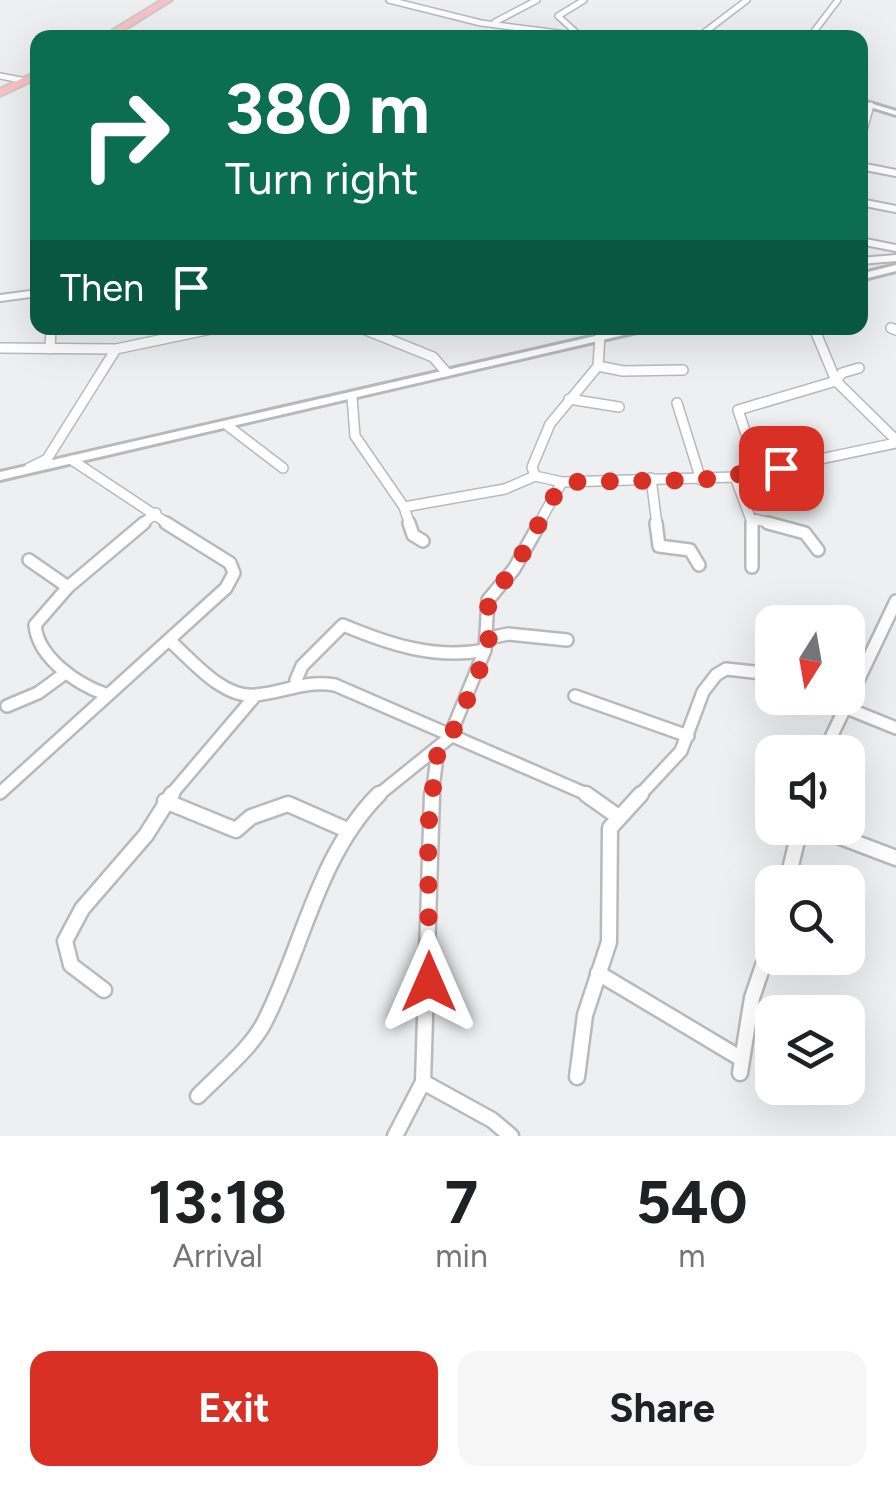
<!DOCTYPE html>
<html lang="en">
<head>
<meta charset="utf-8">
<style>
	body { margin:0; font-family:Figtree,sans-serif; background:#f6f6f6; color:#202124; height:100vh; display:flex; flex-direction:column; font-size:38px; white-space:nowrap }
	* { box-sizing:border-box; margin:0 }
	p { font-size:32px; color:#757577 }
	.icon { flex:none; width:55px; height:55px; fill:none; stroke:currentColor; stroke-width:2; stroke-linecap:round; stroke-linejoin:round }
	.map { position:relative; height:1136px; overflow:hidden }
	.side { display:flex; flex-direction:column; background:#fff; flex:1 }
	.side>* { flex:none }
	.top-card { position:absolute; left:30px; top:30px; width:838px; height:305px; border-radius:20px; box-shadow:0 10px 40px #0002; background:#0b6e4f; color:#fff; overflow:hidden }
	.needle { width:65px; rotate:191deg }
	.buttons { position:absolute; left:755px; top:605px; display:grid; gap:20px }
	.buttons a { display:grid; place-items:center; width:110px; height:110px; border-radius:20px; background:#fff; box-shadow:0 10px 40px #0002; font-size:50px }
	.pin { position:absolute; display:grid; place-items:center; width:85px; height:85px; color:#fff; margin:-42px; border-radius:20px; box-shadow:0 5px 15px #0006 }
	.me { position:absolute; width:110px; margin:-55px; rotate:0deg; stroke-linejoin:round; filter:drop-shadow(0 0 8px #0008) }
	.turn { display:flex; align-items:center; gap:35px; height:210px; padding:0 30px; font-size:45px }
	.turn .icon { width:130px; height:130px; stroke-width:2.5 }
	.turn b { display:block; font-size:70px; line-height:85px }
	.then { display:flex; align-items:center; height:95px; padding:0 30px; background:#0003; gap:20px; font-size:38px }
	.eta { display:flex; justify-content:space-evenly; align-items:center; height:170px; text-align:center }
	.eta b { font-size:60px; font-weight:700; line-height:70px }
	.primary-button { display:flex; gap:20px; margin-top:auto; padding:20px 30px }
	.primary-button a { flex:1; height:115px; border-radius:20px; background:#d93025; color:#fff; font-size:40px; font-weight:700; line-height:115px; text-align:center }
	.primary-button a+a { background:#f6f6f6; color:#202124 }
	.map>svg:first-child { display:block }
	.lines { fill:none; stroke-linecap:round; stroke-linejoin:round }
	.minor-far4-casing { stroke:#b9b9bb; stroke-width:8 }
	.minor-far3-casing { stroke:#b9b9bb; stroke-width:10 }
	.minor-far2-casing { stroke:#b9b9bb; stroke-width:12 }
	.minor-far1-casing { stroke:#b9b9bb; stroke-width:16 }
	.minor-casing { stroke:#b9b9bb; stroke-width:19 }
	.tertiary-casing { stroke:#b9b9bb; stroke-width:6 }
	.motorway-casing { stroke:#cacaca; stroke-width:4 }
	.minor-far4 { stroke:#fff; stroke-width:5 }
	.minor-far3 { stroke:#fff; stroke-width:6 }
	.minor-far2 { stroke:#fff; stroke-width:9 }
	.minor-far1 { stroke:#fff; stroke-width:11 }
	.minor { stroke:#fff; stroke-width:14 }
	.tertiary { fill:#fff; fill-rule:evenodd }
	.motorway { fill:#fcc1c7; fill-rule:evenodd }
	.route { stroke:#d93025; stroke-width:18; stroke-dasharray:0 32.4 }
</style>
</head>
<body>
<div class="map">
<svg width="896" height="1136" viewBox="0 0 896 1136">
	<rect width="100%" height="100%" fill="#eeeff0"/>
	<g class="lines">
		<defs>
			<path id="minor-far4" d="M 389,0 L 481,23 L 574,35
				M 495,22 L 537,0
				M 580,36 L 558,16 L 584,0
				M 697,38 L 747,0
				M 809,38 L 838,0
				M 0,76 L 26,81
				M 862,138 L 871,105"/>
			<path id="minor-far3" d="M 860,144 L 862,135
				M 860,166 L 896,173
				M 860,202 L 896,209
				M 860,241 L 896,248
				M 860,261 L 896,258
				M 0,298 L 38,293"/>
			<path id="minor-far2" d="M 361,328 L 433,357 L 446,372
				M 814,328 L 836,381 L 896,440
				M 891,328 L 896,330
				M 0,348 L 116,349 L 216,328
				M 50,349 L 51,328
				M 598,366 L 623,371 L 683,370
				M 352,397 L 355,436 L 404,507 L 410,525
				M 569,399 L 619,407
				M 677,403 L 701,480
				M 228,426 L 283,468
				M 72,460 L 170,525
				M 29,468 L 47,459 L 116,349
				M 759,473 L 738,410 L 836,381 L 842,373 L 859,368
				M 535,476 L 532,467 L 550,424 L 598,366 L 600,336
				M 735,477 L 753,525
				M 651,478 L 657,525
				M 404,507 L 505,489 L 535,476 L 562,482 L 735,477 L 896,443
				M 751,518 L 777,525
				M 141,525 L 156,513
				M 538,525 L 562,482"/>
			<path id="minor-far1" d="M 409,523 L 413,535 L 423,541
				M 656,523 L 659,546 L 690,550 L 699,565
				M 752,523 L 752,567
				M 768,523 L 805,533 L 818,550
				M 29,560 L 68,587
				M 489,638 L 508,634 L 567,640
				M 170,641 C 193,661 223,699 256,695 C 286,692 304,680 335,685 L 591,796
				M 296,680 L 302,666 L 343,625 C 388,644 436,660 485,650
				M 105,694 C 77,684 38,658 35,625 L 68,587 L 144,523
				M 575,696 L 688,736
				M 7,706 L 38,693 L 64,674
				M 844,707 L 896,728
				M 824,752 L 896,601
				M 0,793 L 226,588 L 234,573 L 230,563 L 166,523
				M 170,796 L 255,696
				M 377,796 L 449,738 L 485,650 L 488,600 L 514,569 L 540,523
				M 432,796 L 438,749
				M 639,796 L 681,751 L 703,692 L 716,675 L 726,669 L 772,674"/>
			<path id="minor" d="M 586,794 L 617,816
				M 165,801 L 236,830 L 251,817 L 288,804 L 347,830
				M 817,828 L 896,858
				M 787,882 L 800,828
				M 598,973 L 740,1058
				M 104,990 L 71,965 L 65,941 L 82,909 L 146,835 L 172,794
				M 740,1073 L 752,998 L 772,939
				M 577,1077 L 585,1015 L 609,942 L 610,828 L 641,794
				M 423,1082 L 492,1120 L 511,1136
				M 198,1096 C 219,1074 252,1048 265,1021 C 303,946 318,855 379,794
				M 395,1136 L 423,1082 L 432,794"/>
			<path id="tertiary" d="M 574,33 L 585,37 L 586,38 L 572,36 Z
				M 860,100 L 896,111 L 896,115 L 860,104 Z
				M 896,265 L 896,271 L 860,280 L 860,274 Z
				M 630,328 L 646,328 L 641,331 L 0,480 L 0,472 Z"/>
			<path id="motorway" d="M 162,0 L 172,0 L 111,38 L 100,38 Z
				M 38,71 L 38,78 L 0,96 L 0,89 Z"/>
		</defs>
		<use href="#minor-far4" class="minor-far4-casing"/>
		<use href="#minor-far3" class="minor-far3-casing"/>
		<use href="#minor-far2" class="minor-far2-casing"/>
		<use href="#minor-far1" class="minor-far1-casing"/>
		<use href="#minor" class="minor-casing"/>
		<use href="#tertiary" class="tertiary-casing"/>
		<use href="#motorway" class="motorway-casing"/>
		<use href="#minor-far4" class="minor-far4"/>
		<use href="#minor-far3" class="minor-far3"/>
		<use href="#minor-far2" class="minor-far2"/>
		<use href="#minor-far1" class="minor-far1"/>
		<use href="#minor" class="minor"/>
		<use href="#tertiary" class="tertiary"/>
		<use href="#motorway" class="motorway"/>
	</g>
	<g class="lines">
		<path class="route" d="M 429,982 L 428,828 L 438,749 L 450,738 L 477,678 L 489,638 L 488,600 L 514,569 L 562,482 L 701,480 L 781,468"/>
	</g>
</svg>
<div class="buttons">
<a><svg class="needle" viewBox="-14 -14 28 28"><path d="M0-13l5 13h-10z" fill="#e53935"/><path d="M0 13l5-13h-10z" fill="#757577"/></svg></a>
<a><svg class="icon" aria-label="sound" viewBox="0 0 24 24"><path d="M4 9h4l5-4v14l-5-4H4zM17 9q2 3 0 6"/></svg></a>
<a><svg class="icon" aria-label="search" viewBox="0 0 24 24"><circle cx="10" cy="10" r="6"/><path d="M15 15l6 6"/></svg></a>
<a><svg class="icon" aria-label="layers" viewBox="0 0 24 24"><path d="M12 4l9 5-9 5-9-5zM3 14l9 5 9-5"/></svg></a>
</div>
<div class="pin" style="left:781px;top:468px;background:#d93025"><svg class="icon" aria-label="arrive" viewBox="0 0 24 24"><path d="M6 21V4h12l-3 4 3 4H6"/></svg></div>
<svg class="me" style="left:429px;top:982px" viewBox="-20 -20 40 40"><path d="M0-17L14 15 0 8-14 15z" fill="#d93025" stroke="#fff" stroke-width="4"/></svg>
<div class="top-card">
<div class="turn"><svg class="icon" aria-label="right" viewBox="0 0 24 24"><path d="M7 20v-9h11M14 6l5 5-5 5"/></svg><div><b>380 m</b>Turn right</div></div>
<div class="then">Then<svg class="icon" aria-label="arrive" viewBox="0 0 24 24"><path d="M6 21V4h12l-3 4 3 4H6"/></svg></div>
</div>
</div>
<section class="side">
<div class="eta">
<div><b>13:18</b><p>Arrival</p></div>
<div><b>7</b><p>min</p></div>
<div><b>540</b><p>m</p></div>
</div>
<div class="primary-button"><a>Exit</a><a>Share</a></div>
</section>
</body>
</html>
